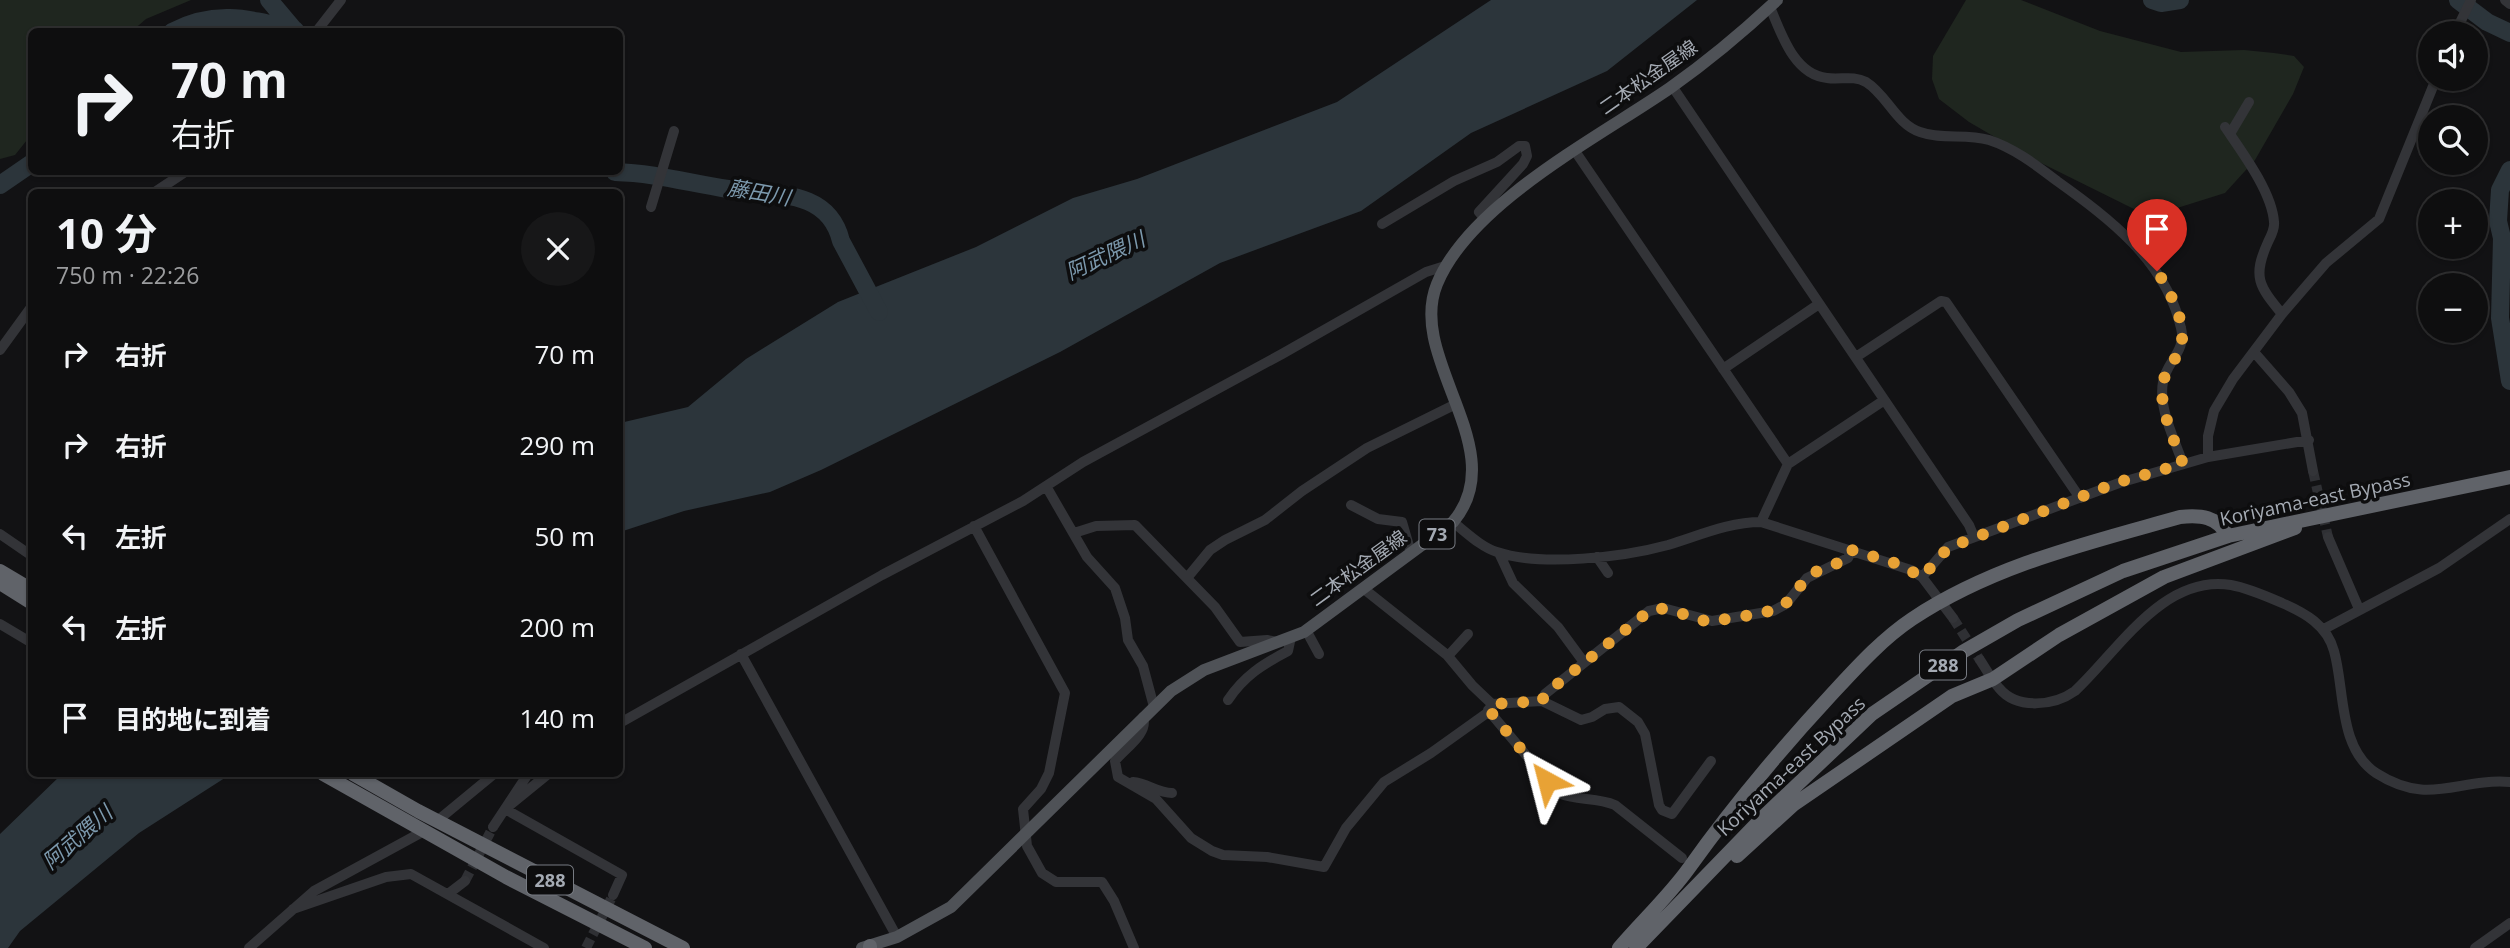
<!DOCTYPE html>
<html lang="ja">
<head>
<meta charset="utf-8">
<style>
	body { margin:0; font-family:"Open Sans","Noto Sans JP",sans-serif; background:#171718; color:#f1f3f6; height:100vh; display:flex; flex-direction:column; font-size:26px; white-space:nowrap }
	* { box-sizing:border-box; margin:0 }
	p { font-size:23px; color:#9b9c9e }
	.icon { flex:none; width:38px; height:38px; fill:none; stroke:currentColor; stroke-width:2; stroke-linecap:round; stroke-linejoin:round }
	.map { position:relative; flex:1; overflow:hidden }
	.drawer { position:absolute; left:28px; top:189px; width:595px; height:588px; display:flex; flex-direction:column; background:#0e0e0f; border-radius:10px; box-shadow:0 2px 5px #0004,0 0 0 2px #2e2e2f }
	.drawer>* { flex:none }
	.hud { position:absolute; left:28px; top:28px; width:595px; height:147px; border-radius:10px; box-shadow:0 2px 5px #0004,0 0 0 2px #2e2e2f; background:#0e0e0f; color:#f1f3f6; overflow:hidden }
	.buttons { position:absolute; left:2418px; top:21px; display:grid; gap:14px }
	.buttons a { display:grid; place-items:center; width:70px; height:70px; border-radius:50%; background:#0e0e0f; box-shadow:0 2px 5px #0004,0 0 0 2px #2e2e2f; font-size:35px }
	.pin { position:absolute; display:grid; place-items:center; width:60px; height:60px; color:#fff; margin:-72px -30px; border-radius:50% 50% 50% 0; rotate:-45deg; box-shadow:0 0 7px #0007 }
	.pin .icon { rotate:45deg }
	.me { position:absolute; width:77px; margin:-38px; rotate:322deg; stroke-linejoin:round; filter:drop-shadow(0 0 5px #0008) }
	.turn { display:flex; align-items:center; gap:24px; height:147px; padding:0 28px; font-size:32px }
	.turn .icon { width:91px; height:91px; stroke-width:2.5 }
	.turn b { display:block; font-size:49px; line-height:60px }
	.round { display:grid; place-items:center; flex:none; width:74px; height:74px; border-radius:37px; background:#171718 }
	.headline { display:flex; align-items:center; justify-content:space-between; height:119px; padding:0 28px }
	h1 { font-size:42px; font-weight:700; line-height:52px }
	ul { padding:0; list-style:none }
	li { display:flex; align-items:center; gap:21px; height:91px; padding:0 28px }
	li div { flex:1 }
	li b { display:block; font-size:26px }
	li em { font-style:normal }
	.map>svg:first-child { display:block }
	.green { fill:#1f261f }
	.water { fill:#2c353b }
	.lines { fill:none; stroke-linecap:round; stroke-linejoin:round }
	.river { stroke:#2c353b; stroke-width:18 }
	.minor-tunnel { stroke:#2f3034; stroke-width:10; stroke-dasharray:10 5; stroke-linecap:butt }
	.minor { stroke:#333438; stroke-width:10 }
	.major { stroke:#4f5257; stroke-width:12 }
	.highway { stroke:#606369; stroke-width:14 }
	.route { stroke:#e8a235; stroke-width:12; stroke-dasharray:0 21.6 }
	.labels { text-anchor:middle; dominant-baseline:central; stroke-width:7; stroke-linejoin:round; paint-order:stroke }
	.shield { fill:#0d0d0e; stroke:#777b82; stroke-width:2 }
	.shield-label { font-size:18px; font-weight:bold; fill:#a4aab3 }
	.street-label { font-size:19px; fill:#a4aab3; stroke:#0d0d0e }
	.water-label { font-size:21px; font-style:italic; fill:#7c99ad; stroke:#0d0d0e }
</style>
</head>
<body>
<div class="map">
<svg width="2510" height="948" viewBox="0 0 2510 948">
	<rect width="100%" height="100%" fill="#121214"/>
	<path class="green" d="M 0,0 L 191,0 L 146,19 L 132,31 L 32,32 L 31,135 L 15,155 L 0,159 Z
		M 1966,0 L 2021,0 L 2100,31 L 2181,52 L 2244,50 L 2274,53 L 2294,56 L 2304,67 L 2293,94 L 2255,160 L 2225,193 L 2174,209 L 2140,212 L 2031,158 L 1969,122 L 1939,99 L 1932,79 L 1933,56 Z"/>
	<path class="water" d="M 1491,0 L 1697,0 L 1607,71 L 1471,133 L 1361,211 L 1220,263 L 1060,352 L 821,470 L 770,492 L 684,511 L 620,532 L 620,423 L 688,407 L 746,359 L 838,302 L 976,247 L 1073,198 L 1137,179 L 1337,102 Z
		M 62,774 L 231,774 L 139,833 L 20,931 L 8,948 L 0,948 L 0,834 Z"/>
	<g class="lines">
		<path class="river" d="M 269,0 L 296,32
			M 2152,0 L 2161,3 L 2180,0
			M 2458,0 L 2487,22 L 2510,33
			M 172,32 C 216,9 249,19 295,30
			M 2510,170 L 2500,190 L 2498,221 L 2502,238 L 2500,318 L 2510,381
			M 615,172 C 655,173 689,183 728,189 C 771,196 828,187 841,241 L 879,312
			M 0,185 L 32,163"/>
		<path class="minor-tunnel" d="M 2313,471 L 2328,537
			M 1953,618 L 1980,660
			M 465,881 L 493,827
			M 586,948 L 613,895"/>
		<path class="minor" d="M 2505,0 L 2510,4
			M 1770,7 C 1781,33 1794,75 1827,78 C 1841,80 1853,75 1866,82 C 1887,95 1896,124 1920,132 C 1942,140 1966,133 1989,140 C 2014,148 2036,165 2057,181 C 2110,219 2166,261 2181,328 C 2187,351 2166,362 2163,382 C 2158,408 2175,440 2183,464
			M 316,32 L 341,0
			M 2455,33 L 2471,0
			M 1672,86 L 1969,525 L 1974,537
			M 2225,127 C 2242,152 2272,192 2274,222 C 2275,229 2271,236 2268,242 C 2252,277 2259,286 2282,314
			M 2230,134 L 2249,102
			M 1575,151 L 1788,464
			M 155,192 L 185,172
			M 651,207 L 674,131
			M 1382,224 L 1454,181 L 1497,162 L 1519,146 L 1525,146 L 1527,156 L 1523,164 L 1479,212 L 1485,219
			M 0,350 L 32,306
			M 2254,352 L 2289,392 L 2302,413 L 2313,471
			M 1856,357 L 1941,301 L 1946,302 L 2080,498
			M 1723,369 L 1819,304
			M 2208,457 L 2208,436 L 2214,411 L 2233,379 L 2282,314 L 2326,263 L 2379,219 L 2436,79
			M 1046,486 L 1087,557 L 1115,588 L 1125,618 L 1128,640 L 1143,666 L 1154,707
			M 1351,505 L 1378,519 L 1402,522 L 1411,553
			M 1453,522 C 1467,533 1481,547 1497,552 C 1541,567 1624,557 1668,545 C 1698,536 1729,522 1761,522 L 1911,570 L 1922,577 L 1953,618
			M 1761,522 L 1788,464 L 1883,401
			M 974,526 L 1065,693 L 1049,773 L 1041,789 L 1023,809 L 1027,846 L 1042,873 L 1056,882 L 1102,882 L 1114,901 L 1134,948
			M 1074,533 L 1096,526 L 1135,525 L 1215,607 L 1240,642 L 1267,640 L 1277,642
			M 0,534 L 32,556
			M 2328,537 L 2359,609
			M 1499,553 L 1513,583 L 1558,627 L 1583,661
			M 1597,557 L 1608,573
			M 1922,577 L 1948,547 L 2119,483 L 2208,457 L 2309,440
			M 1187,578 L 1210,550 L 1225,540 L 1265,520 L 1302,491 L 1367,448 L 1456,404
			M 0,624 L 32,643
			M 2324,629 L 2439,568 L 2510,519
			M 1306,630 L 1319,654
			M 741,654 L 897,937
			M 1448,656 L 1468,634
			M 1980,660 C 1986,669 1992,680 1999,688 C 2017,710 2054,706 2075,691 C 2118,651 2163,574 2231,585 C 2248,588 2266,596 2282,603 C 2305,613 2327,625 2334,651 C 2345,689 2338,748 2376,773 C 2429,807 2457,778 2510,782
			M 1228,700 C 1244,676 1263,664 1288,651 L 1291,637
			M 1542,701 L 1545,694 L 1649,611 L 1663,608 L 1712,621 L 1773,611 L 1786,604 L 1807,578 L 1848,558 L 1852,550
			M 1492,704 L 1542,701 L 1581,720 L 1592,717 L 1605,709 L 1619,707 L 1638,722 L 1645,734 L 1659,805 L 1662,810 L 1672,814 L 1711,761
			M 1488,710 L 1558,793 C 1577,801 1596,797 1615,805 L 1682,858
			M 1143,717 C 1149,734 1124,749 1115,761 L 1118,777 L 1156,799 L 1191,838 L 1212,851 L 1223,855 L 1267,857 L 1324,867 L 1346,828 L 1384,782 L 1431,753 L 1487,713 L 1492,704 L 1472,685 L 1447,655 L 1364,589
			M 620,723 L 882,575 L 1023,501 L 1083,462 L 1282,354 L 1426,272 L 1445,266
			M 548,774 L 505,809 L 622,875 L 613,895
			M 1133,782 C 1147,783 1158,793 1172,793
			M 437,821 L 494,774
			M 493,827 L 528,774
			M 448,894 L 465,881
			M 293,909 L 386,877 L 411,874 L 544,948
			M 249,948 L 314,891 L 424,831
			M 2475,948 L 2510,923"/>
		<path class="major" d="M 862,948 L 897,937 L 951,907 L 1171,691 L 1204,670 L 1304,632 L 1453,522 C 1514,450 1406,359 1437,284 C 1470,203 1599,137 1670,88 C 1708,61 1744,31 1777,0"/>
		<path class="highway" d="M 0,571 L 32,590
			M 0,583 L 32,603
			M 323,774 L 506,877 L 645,948
			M 353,774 L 418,811 L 683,948
			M 1737,856 L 1793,805 L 1952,696 L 1993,679 L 2059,635 L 2164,577 L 2295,528
			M 870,946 L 870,948
			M 1619,948 C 1642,921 1669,896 1689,868 C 1733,806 1780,750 1831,695 C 1856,668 1882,639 1912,619 C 1993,565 2088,543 2180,517 C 2201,515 2217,516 2228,536
			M 1636,948 L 1763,817 L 1872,714 L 1964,651 L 2018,620 L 2123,571 L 2228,536 L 2510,477"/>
	</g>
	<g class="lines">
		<path class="route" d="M 1547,781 L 1489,710 L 1492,704 L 1542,701 L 1545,694 L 1649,611 C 1668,603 1688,619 1707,621 C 1713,622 1771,612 1777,609 C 1792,602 1798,585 1811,575 C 1824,565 1845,566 1852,550 L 1898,564 L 1922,577 L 1948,548 L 2119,482 L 2183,464 C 2175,442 2162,415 2162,391 C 2162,377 2169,369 2176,357 C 2193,332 2171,294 2157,271"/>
	</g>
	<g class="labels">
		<g class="shield">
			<rect x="1419.5" y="519.5" width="35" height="29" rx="5"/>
			<rect x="1920" y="650.5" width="46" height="29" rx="5"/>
			<rect x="527" y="865.5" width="46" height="29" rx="5"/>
		</g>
		<g class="shield-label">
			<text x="1437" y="534">73</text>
			<text x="1943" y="665">288</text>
			<text x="550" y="880">288</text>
		</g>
		<g class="street-label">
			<text transform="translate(1648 77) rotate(-35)">二本松金屋線</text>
			<text transform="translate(2315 499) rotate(-12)">Koriyama-east Bypass</text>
			<text transform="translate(1358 568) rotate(-36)">二本松金屋線</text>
			<text transform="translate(1791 766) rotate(-43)">Koriyama-east Bypass</text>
		</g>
		<g class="water-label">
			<text transform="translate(759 192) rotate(10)">藤田川</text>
			<text transform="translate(1105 255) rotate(-25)">阿武隈川</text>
			<text transform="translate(77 837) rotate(-41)">阿武隈川</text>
		</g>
	</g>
</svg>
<div class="buttons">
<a><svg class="icon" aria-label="sound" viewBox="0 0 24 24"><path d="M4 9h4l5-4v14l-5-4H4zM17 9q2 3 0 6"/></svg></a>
<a><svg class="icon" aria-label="search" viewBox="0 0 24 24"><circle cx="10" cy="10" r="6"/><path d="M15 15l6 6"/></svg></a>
<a>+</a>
<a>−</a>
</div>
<div class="pin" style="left:2157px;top:271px;background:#d93025"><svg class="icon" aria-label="arrive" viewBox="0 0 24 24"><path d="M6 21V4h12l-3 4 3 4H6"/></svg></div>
<svg class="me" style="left:1547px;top:781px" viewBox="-20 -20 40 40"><path d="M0-17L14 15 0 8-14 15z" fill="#e8a235" stroke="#fff" stroke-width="4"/></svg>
<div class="hud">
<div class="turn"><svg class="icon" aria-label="right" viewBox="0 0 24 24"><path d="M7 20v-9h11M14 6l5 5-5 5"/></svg><div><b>70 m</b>右折</div></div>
</div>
<section class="drawer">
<div class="headline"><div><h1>10 分</h1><p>750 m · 22:26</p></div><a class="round"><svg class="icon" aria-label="close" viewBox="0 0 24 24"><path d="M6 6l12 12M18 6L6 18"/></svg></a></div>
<ul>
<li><svg class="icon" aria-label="right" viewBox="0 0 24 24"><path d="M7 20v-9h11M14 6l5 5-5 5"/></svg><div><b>右折</b></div><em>70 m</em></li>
<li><svg class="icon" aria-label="right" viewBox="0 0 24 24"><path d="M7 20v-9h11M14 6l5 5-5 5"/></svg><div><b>右折</b></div><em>290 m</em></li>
<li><svg class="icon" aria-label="left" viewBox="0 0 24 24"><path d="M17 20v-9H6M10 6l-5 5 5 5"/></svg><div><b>左折</b></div><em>50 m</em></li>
<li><svg class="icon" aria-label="left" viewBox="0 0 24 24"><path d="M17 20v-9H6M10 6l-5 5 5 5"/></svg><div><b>左折</b></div><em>200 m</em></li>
<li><svg class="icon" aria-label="arrive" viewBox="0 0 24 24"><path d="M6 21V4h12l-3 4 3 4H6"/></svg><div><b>目的地に到着</b></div><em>140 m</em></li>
</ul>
</section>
</div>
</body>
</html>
